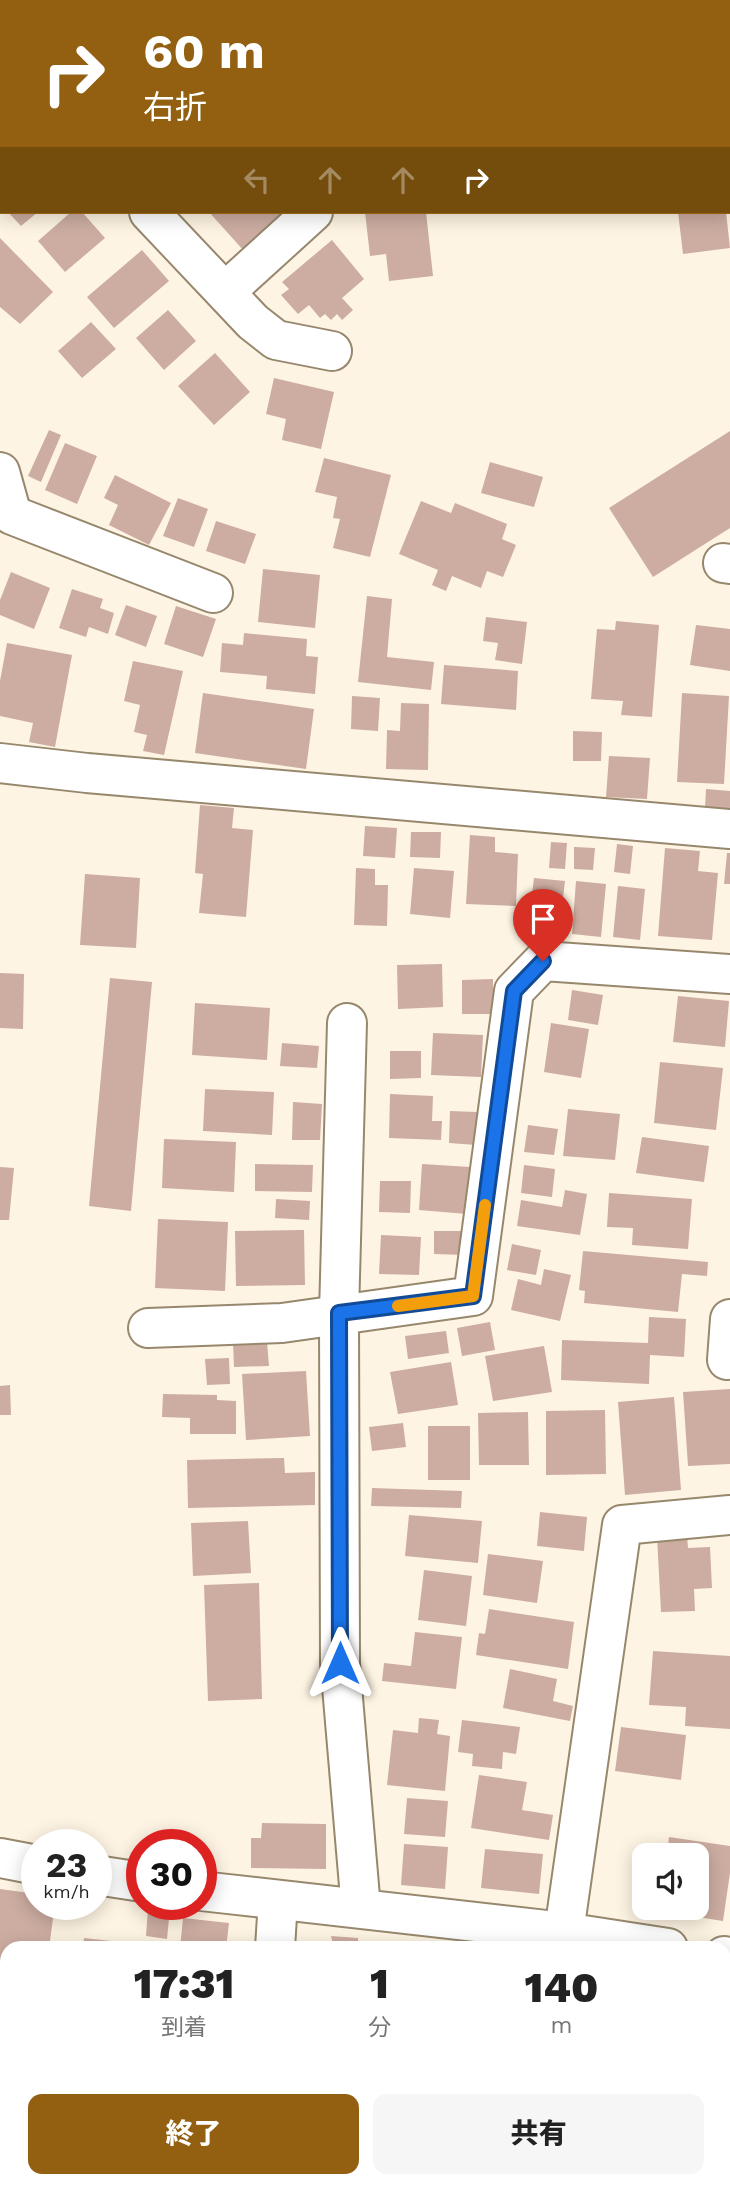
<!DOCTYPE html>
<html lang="ja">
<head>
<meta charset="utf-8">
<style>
	body { margin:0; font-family:"Work Sans","Noto Sans JP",sans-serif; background:#f6f6f6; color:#222; height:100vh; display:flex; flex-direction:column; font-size:26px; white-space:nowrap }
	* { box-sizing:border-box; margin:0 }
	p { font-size:23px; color:#767676 }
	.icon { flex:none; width:38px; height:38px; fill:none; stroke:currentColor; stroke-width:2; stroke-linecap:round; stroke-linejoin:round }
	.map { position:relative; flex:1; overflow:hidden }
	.side { position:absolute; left:0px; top:1941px; width:732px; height:247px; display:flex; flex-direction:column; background:#fff; border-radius:21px 21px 0 0; box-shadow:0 4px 18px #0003 }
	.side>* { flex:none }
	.hud { position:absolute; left:0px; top:0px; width:732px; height:214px; box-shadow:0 4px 18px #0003; background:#926010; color:#fff; overflow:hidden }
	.controls { position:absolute; left:632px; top:1843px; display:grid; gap:14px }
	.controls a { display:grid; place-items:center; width:77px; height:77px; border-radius:14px; background:#fff; box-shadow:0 4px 18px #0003; font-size:35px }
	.speed { position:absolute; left:21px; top:1829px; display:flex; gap:14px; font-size:35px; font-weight:700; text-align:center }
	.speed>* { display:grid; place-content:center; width:91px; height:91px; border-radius:50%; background:#fff; box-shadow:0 4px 18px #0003; line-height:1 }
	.speed small { font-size:18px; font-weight:400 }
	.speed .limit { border:10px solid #d22; background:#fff; color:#111 }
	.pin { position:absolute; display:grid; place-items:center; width:60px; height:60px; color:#fff; margin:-72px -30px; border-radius:50% 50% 50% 0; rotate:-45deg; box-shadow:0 0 7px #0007 }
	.pin .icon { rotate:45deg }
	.me { position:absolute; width:77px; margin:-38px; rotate:0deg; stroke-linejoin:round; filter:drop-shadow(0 0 5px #0008) }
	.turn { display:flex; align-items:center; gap:24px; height:147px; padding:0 28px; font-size:32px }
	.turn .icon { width:91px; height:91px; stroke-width:2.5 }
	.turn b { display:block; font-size:49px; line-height:60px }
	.lanes { display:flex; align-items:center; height:66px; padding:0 28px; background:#0003; justify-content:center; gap:35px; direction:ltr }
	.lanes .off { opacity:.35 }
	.eta { display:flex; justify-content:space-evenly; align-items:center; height:119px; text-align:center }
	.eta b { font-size:42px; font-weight:800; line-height:49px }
	.action { display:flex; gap:14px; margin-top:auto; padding:14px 28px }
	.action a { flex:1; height:80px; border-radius:14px; background:#926010; color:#fff; font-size:28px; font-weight:800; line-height:80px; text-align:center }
	.action a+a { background:#f6f6f6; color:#222 }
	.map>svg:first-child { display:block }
	.building { fill:#cdada1 }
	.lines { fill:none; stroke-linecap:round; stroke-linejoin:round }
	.minor-casing { stroke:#97886d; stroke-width:42 }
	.minor { stroke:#fff; stroke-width:38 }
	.route-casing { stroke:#114b97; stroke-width:18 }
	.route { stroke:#1a73e8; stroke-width:12 }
	.slow { stroke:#f59e0b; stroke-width:12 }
</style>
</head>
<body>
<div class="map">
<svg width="730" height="2186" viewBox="0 0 730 2186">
	<rect width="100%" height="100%" fill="#fef4e3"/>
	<path class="building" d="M 8,212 L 38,212 L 21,226 Z
		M 71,212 L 82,212 L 105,238 L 65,272 L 38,241 Z
		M 209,212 L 289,212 L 244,251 Z
		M 365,212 L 426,212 L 433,276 L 389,281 L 386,254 L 370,256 Z
		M 678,212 L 726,212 L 730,248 L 683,254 Z
		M 0,238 L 53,292 L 20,324 L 0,307 Z
		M 332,240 L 364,279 L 342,298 L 353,310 L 342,320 L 337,314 L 331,320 L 325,314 L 320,318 L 309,305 L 298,314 L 281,295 L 289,289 L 282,282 Z
		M 142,250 L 169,281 L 114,328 L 87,297 Z
		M 168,310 L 196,341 L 164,370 L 136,338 Z
		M 91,322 L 116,349 L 82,378 L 58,351 Z
		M 215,353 L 250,392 L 214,425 L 178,386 Z
		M 274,378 L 334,392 L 321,449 L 282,440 L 286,419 L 266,414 Z
		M 49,430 L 61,435 L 41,482 L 28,476 Z
		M 730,431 L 730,528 L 653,577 L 609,508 Z
		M 65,443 L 97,456 L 77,504 L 45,490 Z
		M 324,458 L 391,475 L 370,557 L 333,548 L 340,519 L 333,518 L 337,497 L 315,492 Z
		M 490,462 L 543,477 L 534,507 L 481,493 Z
		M 115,475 L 171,503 L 149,545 L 109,525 L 118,505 L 104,498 Z
		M 178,498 L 208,509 L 194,547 L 163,536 Z
		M 421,501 L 451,513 L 455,503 L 507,524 L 502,539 L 516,545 L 503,577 L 487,571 L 481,588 L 452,576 L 446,591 L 432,585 L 438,570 L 399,554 Z
		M 216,521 L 256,534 L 245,564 L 206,551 Z
		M 263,569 L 320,575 L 315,628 L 258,622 Z
		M 11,572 L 50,588 L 34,629 L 0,615 L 0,600 Z
		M 72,589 L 103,599 L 100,608 L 114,613 L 108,634 L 89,627 L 86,637 L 59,628 Z
		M 367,596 L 392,599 L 387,657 L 434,662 L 431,690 L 358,682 Z
		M 126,605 L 157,616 L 146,647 L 115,635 Z
		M 176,606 L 216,619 L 203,657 L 164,644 Z
		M 486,617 L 527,622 L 522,664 L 495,660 L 498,643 L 483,641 Z
		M 616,621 L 659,625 L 652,717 L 621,715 L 623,701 L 591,699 L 597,629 L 615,630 Z
		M 696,625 L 730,629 L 730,671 L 690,665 Z
		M 244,633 L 307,639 L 306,656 L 318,657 L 315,694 L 266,689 L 267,676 L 220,672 L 222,643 L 243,645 Z
		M 7,643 L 72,655 L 55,747 L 29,742 L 33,723 L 0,716 L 0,681 Z
		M 133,661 L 183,671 L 164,755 L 143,751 L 147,735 L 134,732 L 140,705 L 124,701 Z
		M 444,665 L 518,671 L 516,710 L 441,704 Z
		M 203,693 L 314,709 L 306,769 L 195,753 Z
		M 682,693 L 729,696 L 724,784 L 677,782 Z
		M 352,696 L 380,698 L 378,731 L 351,729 Z
		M 401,703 L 429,704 L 428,770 L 386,769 L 387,730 L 400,731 Z
		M 573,731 L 602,732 L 601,761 L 573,761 Z
		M 609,756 L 650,758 L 647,799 L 606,797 Z
		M 706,789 L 730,791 L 730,810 L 705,808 Z
		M 200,805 L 234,808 L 232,828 L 253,830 L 246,917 L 199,913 L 203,874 L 195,873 Z
		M 365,826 L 397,828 L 395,858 L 363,856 Z
		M 411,832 L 441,832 L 440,858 L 410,857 Z
		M 470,835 L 495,837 L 495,852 L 518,854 L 516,906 L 466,904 Z
		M 551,842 L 567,843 L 565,869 L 549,868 Z
		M 617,844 L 633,846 L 630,874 L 614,872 Z
		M 574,847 L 595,848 L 593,870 L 574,869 Z
		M 665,848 L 700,851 L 698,871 L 718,873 L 712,940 L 658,936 Z
		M 727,853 L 730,853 L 730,884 L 724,884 Z
		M 356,868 L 375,869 L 375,885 L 388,885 L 387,926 L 354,925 Z
		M 414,868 L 454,871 L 450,918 L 410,914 Z
		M 85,874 L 140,878 L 136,948 L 80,945 Z
		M 534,878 L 565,881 L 559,931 L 528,927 Z
		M 576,881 L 606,884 L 601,937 L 572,934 Z
		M 618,886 L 645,889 L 640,940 L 613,937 Z
		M 442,964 L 443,1007 L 398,1009 L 397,965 Z
		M 0,973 L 24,974 L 23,1029 L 0,1028 Z
		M 110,978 L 152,982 L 131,1211 L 89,1206 Z
		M 493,979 L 493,1014 L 462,1014 L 462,980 Z
		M 572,990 L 603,995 L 598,1025 L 568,1020 Z
		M 678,996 L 729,1001 L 725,1047 L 673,1042 Z
		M 195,1003 L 270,1008 L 267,1060 L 192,1055 Z
		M 551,1023 L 589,1029 L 581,1078 L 544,1072 Z
		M 433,1033 L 483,1035 L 481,1077 L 431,1075 Z
		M 282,1043 L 319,1046 L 317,1068 L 280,1066 Z
		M 390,1051 L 421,1051 L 421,1078 L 390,1079 Z
		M 660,1062 L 723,1068 L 716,1130 L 654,1123 Z
		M 205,1089 L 274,1092 L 272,1135 L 203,1131 Z
		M 390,1094 L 433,1096 L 432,1121 L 442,1121 L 441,1140 L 389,1138 Z
		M 293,1102 L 322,1104 L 320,1140 L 292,1140 Z
		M 568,1109 L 620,1114 L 615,1160 L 563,1156 Z
		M 450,1111 L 477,1112 L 476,1145 L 449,1143 Z
		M 528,1125 L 558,1129 L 554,1155 L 524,1152 Z
		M 642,1137 L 709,1146 L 704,1182 L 636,1173 Z
		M 164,1139 L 236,1142 L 234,1192 L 162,1188 Z
		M 255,1164 L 313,1165 L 312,1192 L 255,1191 Z
		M 422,1164 L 470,1167 L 467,1214 L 419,1210 Z
		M 524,1165 L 555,1169 L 552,1197 L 521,1193 Z
		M 0,1167 L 14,1168 L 9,1220 L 0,1220 Z
		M 380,1181 L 411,1181 L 410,1213 L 379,1212 Z
		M 565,1190 L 587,1194 L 580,1235 L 517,1226 L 521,1200 L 562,1207 Z
		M 609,1193 L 692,1199 L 688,1249 L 632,1245 L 633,1228 L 607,1227 Z
		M 276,1199 L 310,1201 L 309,1220 L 275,1218 Z
		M 158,1219 L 228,1222 L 225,1291 L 155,1288 Z
		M 304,1230 L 305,1285 L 236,1286 L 235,1231 Z
		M 434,1231 L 464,1231 L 464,1255 L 434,1254 Z
		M 381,1235 L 421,1237 L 419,1275 L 379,1274 Z
		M 512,1244 L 541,1250 L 536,1275 L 507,1270 Z
		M 583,1251 L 708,1262 L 707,1276 L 682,1274 L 678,1312 L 584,1303 L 585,1291 L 579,1290 Z
		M 544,1269 L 571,1275 L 560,1321 L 511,1310 L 518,1279 L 541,1285 Z
		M 649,1317 L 686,1319 L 684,1357 L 650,1355 L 649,1384 L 561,1380 L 562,1340 L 648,1343 Z
		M 490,1322 L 495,1350 L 462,1356 L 457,1328 Z
		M 446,1331 L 449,1353 L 408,1359 L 405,1336 Z
		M 267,1342 L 269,1366 L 234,1367 L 233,1343 Z
		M 544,1346 L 552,1392 L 493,1401 L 485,1356 Z
		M 229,1358 L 230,1384 L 207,1385 L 205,1359 Z
		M 451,1362 L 458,1405 L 398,1414 L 390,1372 Z
		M 306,1371 L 310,1436 L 246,1440 L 242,1374 Z
		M 10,1385 L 11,1415 L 0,1415 L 0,1386 Z
		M 730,1389 L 730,1464 L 688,1466 L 683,1392 Z
		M 163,1394 L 217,1395 L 217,1400 L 236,1401 L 236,1434 L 190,1434 L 190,1418 L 162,1417 Z
		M 674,1397 L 681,1490 L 625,1495 L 618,1402 Z
		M 605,1410 L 606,1474 L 546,1475 L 546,1411 Z
		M 528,1412 L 529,1465 L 479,1465 L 478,1413 Z
		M 403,1423 L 406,1447 L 372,1451 L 369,1427 Z
		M 428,1426 L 470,1426 L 470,1480 L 428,1480 Z
		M 284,1458 L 285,1473 L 315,1472 L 315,1505 L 188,1508 L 187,1460 Z
		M 372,1488 L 462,1491 L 461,1508 L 371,1506 Z
		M 540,1512 L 587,1517 L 584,1551 L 537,1546 Z
		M 409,1515 L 482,1521 L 478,1563 L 405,1556 Z
		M 248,1521 L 251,1573 L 193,1576 L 191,1523 Z
		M 687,1535 L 688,1548 L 710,1547 L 712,1588 L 694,1589 L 695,1611 L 661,1612 L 657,1537 Z
		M 488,1554 L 543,1561 L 537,1603 L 483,1595 Z
		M 424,1570 L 472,1576 L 466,1626 L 418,1620 Z
		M 259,1583 L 262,1699 L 208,1701 L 204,1585 Z
		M 489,1609 L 574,1622 L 568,1669 L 476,1655 L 479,1633 L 485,1634 Z
		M 415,1632 L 462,1637 L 456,1689 L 382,1681 L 384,1663 L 411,1666 Z
		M 653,1651 L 730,1656 L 730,1729 L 685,1726 L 686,1707 L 649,1705 Z
		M 510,1669 L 557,1679 L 553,1701 L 573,1706 L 570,1721 L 503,1708 Z
		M 419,1718 L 439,1720 L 437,1734 L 450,1736 L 445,1791 L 387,1785 L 393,1730 L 418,1733 Z
		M 462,1720 L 520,1727 L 516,1754 L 503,1752 L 502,1769 L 472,1766 L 473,1754 L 458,1752 Z
		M 621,1727 L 686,1735 L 681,1780 L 615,1771 Z
		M 479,1775 L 527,1782 L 522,1810 L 553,1815 L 549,1840 L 471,1828 Z
		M 407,1798 L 448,1801 L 445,1837 L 404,1834 Z
		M 262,1823 L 326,1824 L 326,1869 L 251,1868 L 251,1838 L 261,1838 Z
		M 669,1837 L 730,1846 L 730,1873 L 723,1921 L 640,1908 L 642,1889 L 644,1908 L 696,1908 L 696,1855 L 667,1855 Z
		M 404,1844 L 448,1847 L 445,1889 L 401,1885 Z
		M 485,1849 L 543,1854 L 539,1894 L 481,1888 Z
		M 0,1889 L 37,1894 L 37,1904 L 55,1904 L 49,1948 L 7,1948 L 7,1967 L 0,1966 Z
		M 148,1908 L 170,1909 L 167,1939 L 146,1936 Z
		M 183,1918 L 229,1923 L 226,1948 L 180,1948 Z
		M 331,1936 L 358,1938 L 358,1948 L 334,1948 Z
		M 84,1938 L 157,1946 L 157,1948 L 83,1948 Z
		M 0,1977 L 7,1978 L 7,2004 L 0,2003 Z
		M 0,2033 L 7,2034 L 7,2084 L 0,2083 Z
		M 0,2094 L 7,2095 L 7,2151 L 0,2151 Z
		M 0,2157 L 7,2158 L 7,2180 L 34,2180 L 33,2186 L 0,2186 Z
		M 43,2180 L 91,2180 L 90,2186 L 42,2186 Z
		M 103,2180 L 151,2180 L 151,2186 L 103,2186 Z
		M 165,2180 L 232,2180 L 232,2186 L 165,2186 Z
		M 302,2180 L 348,2180 L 348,2186 L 302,2186 Z"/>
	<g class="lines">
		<defs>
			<path id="minor" d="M 134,2 L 136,0
				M 0,113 L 2,111
				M 149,212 L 253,322 L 276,340 L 332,351
				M 225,292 L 313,212
				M 0,472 L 12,515 L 213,593
				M 723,563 L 730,564
				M 0,763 L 87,773 L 730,829
				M 347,1023 L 339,1313 L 340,1663 L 361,1909
				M 148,1328 L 282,1323 L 473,1296 L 514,991 L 543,961 L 730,974
				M 727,1360 L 730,1319
				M 0,1858 L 37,1865
				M 96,1875 L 142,1882
				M 201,1891 L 564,1932 L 668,1948
				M 564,1932 L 622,1525 L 730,1515
				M 275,1948 L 278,1900
				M 724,1956 L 730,1957
				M 260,2186 L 260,2180"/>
		</defs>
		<use href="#minor" class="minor-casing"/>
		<use href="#minor" class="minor"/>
	</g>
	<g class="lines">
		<defs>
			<path id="route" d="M 340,1663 L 339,1313 L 473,1296 L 514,991 L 543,961"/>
		</defs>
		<use href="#route" class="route-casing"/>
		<use href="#route" class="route"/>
		<path class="slow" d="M 398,1306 L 473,1296 L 485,1205"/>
	</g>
</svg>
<div class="controls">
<a><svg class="icon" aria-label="sound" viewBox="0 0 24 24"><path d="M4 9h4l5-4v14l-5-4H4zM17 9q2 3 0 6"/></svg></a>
</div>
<div class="speed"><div>23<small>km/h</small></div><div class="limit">30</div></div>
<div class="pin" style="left:543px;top:961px;background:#d93025"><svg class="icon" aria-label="arrive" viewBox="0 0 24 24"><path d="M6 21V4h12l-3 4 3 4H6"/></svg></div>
<svg class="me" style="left:340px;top:1663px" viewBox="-20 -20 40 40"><path d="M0-17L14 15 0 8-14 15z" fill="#1a73e8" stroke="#fff" stroke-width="4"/></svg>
<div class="hud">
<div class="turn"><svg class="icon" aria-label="right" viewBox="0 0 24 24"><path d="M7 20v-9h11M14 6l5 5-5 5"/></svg><div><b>60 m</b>右折</div></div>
<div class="lanes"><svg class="icon off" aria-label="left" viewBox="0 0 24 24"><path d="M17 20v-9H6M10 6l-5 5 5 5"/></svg><svg class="icon off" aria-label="ahead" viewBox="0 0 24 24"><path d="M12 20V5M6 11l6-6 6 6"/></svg><svg class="icon off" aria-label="ahead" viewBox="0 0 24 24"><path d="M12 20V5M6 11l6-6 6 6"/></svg><svg class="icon" aria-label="right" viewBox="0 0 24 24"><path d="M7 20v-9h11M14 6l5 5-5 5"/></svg></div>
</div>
<section class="side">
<div class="eta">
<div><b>17:31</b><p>到着</p></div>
<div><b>1</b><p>分</p></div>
<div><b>140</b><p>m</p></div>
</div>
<div class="action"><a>終了</a><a>共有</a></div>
</section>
</div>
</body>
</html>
